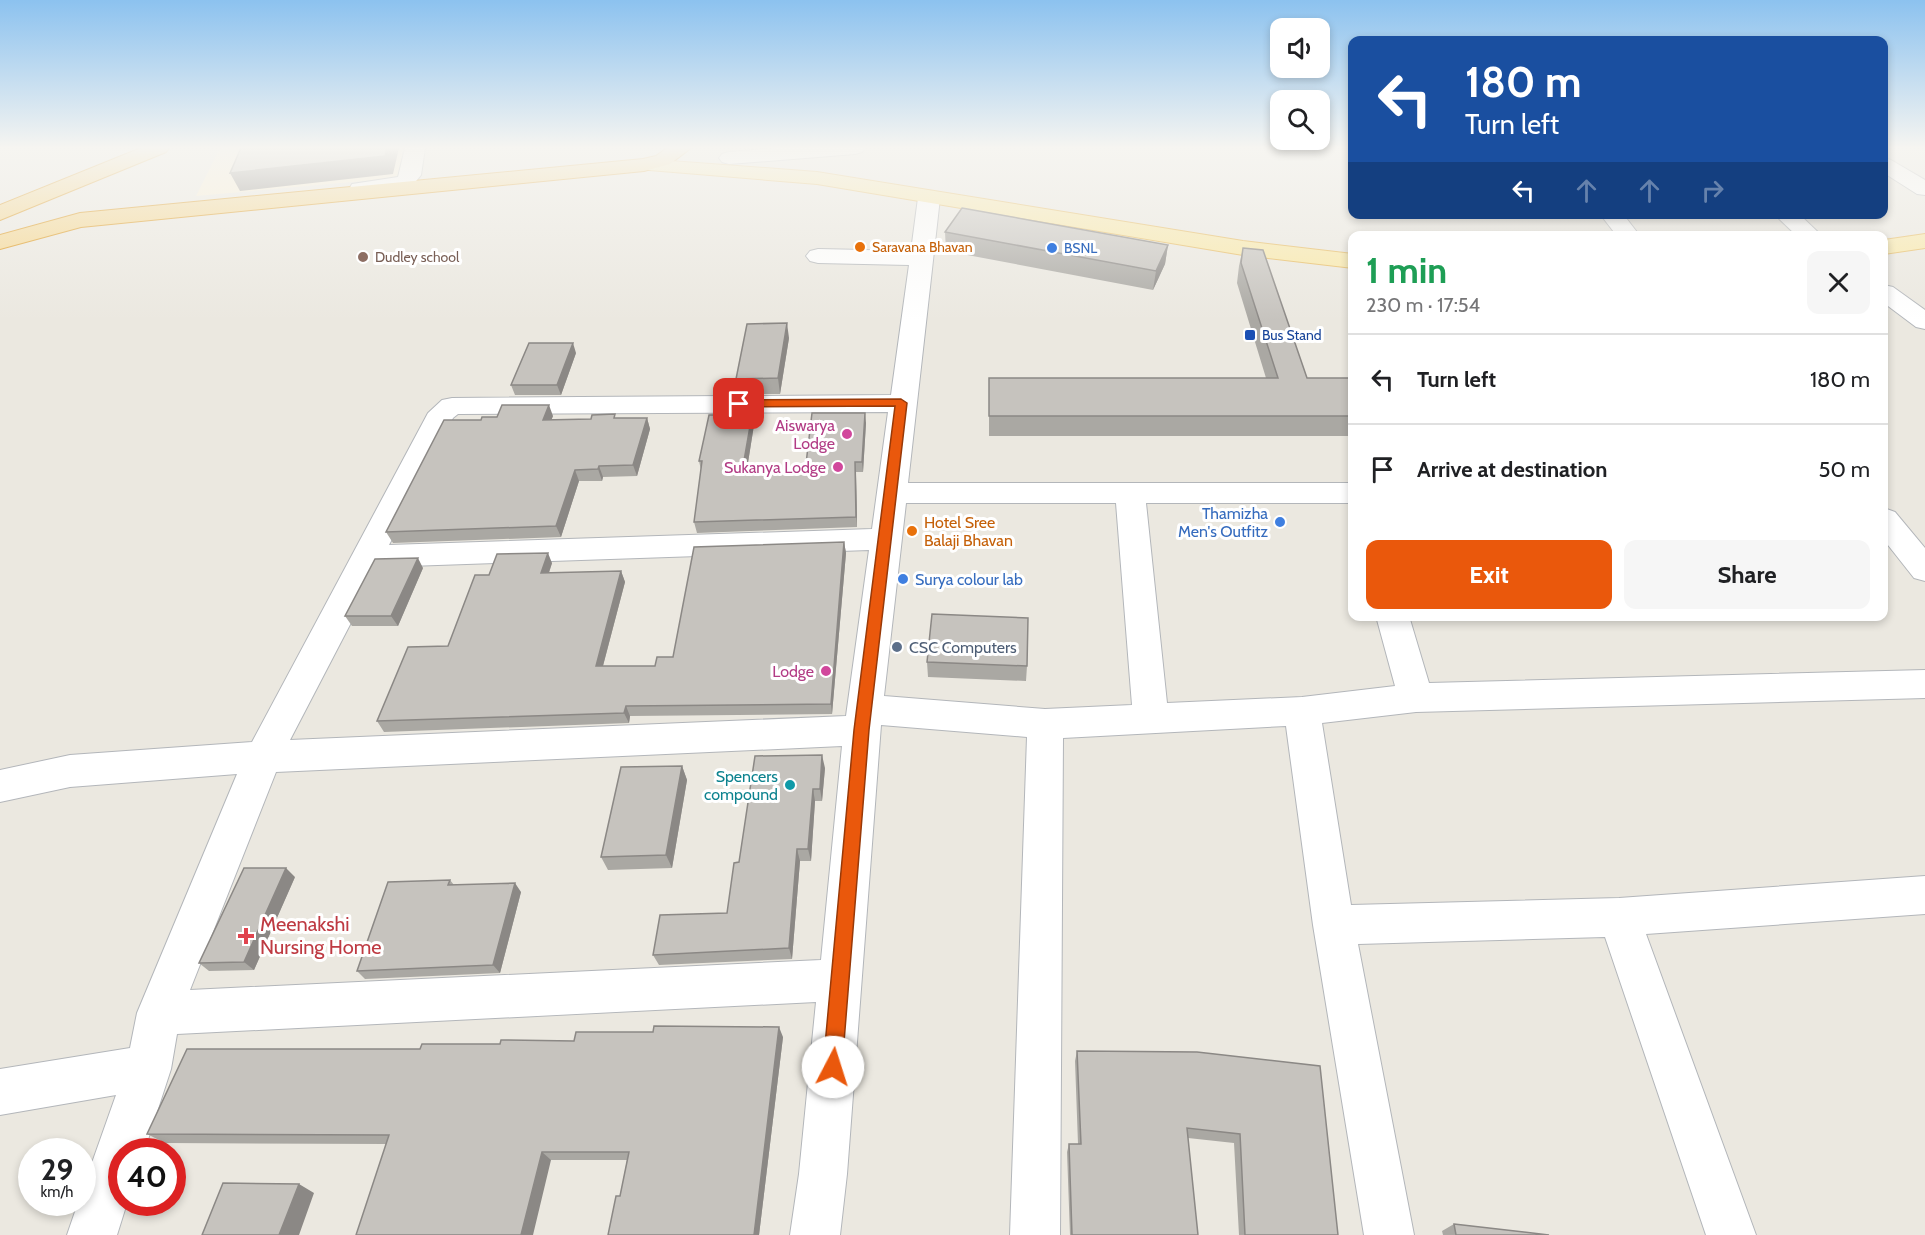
<!DOCTYPE html>
<html lang="en">
<head>
<meta charset="utf-8">
<style>
	body { margin:0; font-family:Cabin,sans-serif; background:#f6f6f6; color:#202124; height:100vh; display:flex; flex-direction:column; font-size:22px; white-space:nowrap }
	* { box-sizing:border-box; margin:0 }
	p { font-size:20px; color:#757577 }
	.icon { flex:none; width:33px; height:33px; fill:none; stroke:currentColor; stroke-width:2; stroke-linecap:round; stroke-linejoin:round }
	.map { position:relative; flex:1; overflow:hidden }
	.details { position:absolute; left:1348px; top:231px; width:540px; height:390px; display:flex; flex-direction:column; background:#fff; border-radius:12px; box-shadow:0 3px 9px #0003 }
	.details>* { flex:none }
	.guide { position:absolute; left:1348px; top:36px; width:540px; height:183px; border-radius:12px; box-shadow:0 3px 9px #0003; background:#1a4fa0; color:#fff; overflow:hidden }
	.fabs { position:absolute; left:1270px; top:18px; display:grid; gap:12px }
	.fabs a { display:grid; place-items:center; width:60px; height:60px; border-radius:12px; background:#fff; box-shadow:0 3px 9px #0003; font-size:30px }
	.speed { position:absolute; left:18px; top:1138px; display:flex; gap:12px; font-size:30px; font-weight:700; text-align:center }
	.speed>* { display:grid; place-content:center; width:78px; height:78px; border-radius:50%; background:#fff; box-shadow:0 3px 9px #0003; line-height:1 }
	.speed small { font-size:15px; font-weight:400 }
	.speed .limit { border:9px solid #d22; background:#fff; color:#111 }
	.pin { position:absolute; display:grid; place-items:center; width:51px; height:51px; color:#fff; margin:-26px; border-radius:12px; box-shadow:0 3px 9px #0006 }
	.me { position:absolute; width:66px; margin:-33px; rotate:5deg; stroke-linejoin:round; filter:drop-shadow(0 0 4px #0008) }
	.turn { display:flex; align-items:center; gap:21px; height:126px; padding:0 18px; font-size:27px }
	.turn .icon { width:78px; height:78px; stroke-width:2.5 }
	.turn b { display:block; font-size:42px; line-height:51px }
	.lanes { display:flex; align-items:center; height:57px; padding:0 18px; background:#0003; justify-content:center; gap:30px; direction:ltr }
	.lanes .off { opacity:.35 }
	.round { display:grid; place-items:center; flex:none; width:63px; height:63px; border-radius:12px; background:#f6f6f6 }
	.summary { display:flex; align-items:center; justify-content:space-between; height:102px; padding:0 18px }
	h1 { font-size:36px; font-weight:700; line-height:45px; color:#1e9e55 }
	.action { display:flex; gap:12px; margin-top:auto; padding:12px 18px }
	.action a { flex:1; height:69px; border-radius:12px; background:#ea580c; color:#fff; font-size:24px; font-weight:700; line-height:69px; text-align:center }
	.action a+a { background:#f6f6f6; color:#202124 }
	ul { padding:0; list-style:none }
	li { display:flex; align-items:center; gap:18px; height:90px; padding:0 18px; border-top:2px solid #e0e0e0 }
	li div { flex:1 }
	li b { display:block; font-size:22px }
	li em { font-style:normal }
	.map>svg:first-child { display:block }
	.commercial { fill:#fbf0d5 }
	.lines { fill:none; stroke-linecap:round; stroke-linejoin:round }
	.minor-casing { stroke:#b3b6ba; stroke-width:2 }
	.major-casing { stroke:#e7ba5d; stroke-width:2 }
	.highway-casing { stroke:#dc930f; stroke-width:2 }
	.minor { fill:#fff; fill-rule:evenodd }
	.major { fill:#f9e8a7; fill-rule:evenodd }
	.highway { fill:#f5d68d; fill-rule:evenodd }
	.wall { fill:#aaa8a3 }
	.shaded-wall { fill:#8b8885 }
	.building { fill:#c6c3be; stroke:#8b8885; stroke-width:1.5 }
	.route { fill:#ea580c; stroke:#983908; stroke-width:1.5 }
	.food-dot { fill:#e8710a; stroke:#fff; stroke-width:2 }
	.shop-dot { fill:#3f7fe0; stroke:#fff; stroke-width:2 }
	.education-dot { fill:#8d6e63; stroke:#fff; stroke-width:2 }
	.transit-dot { fill:#1a4fb4; stroke:#fff; stroke-width:2 }
	.hotel-dot { fill:#d1479c; stroke:#fff; stroke-width:2 }
	.service-dot { fill:#5c6f8a; stroke:#fff; stroke-width:2 }
	.culture-dot { fill:#0f9aa8; stroke:#fff; stroke-width:2 }
	.health-dot { fill:#e0444e; stroke:#fff; stroke-width:2 }
	.labels { text-anchor:middle; dominant-baseline:central; stroke-width:6; stroke-linejoin:round; paint-order:stroke }
	.far-food-label { font-size:14px; fill:#c56008; stroke:#fff; text-anchor:start }
	.far-shop-label { font-size:14px; fill:#366cbe; stroke:#fff; text-anchor:start }
	.far-education-label { font-size:14px; fill:#785e54; stroke:#fff; text-anchor:start }
	.far-transit-label { font-size:14px; fill:#164399; stroke:#fff; text-anchor:start }
	.hotel-label { font-size:16px; fill:#b23c85; stroke:#fff; text-anchor:end }
	.shop-label { font-size:16px; fill:#366cbe; stroke:#fff; text-anchor:end }
	.food-label { font-size:16px; fill:#c56008; stroke:#fff; text-anchor:start }
	.service-label { font-size:16px; fill:#4e5e75; stroke:#fff; text-anchor:start }
	.culture-label { font-size:16px; fill:#0d838f; stroke:#fff; text-anchor:end }
	.near-health-label { font-size:20px; fill:#be3a42; stroke:#fff; text-anchor:start }
</style>
</head>
<body>
<div class="map">
<svg width="1925" height="1235" viewBox="0 0 1925 1235">
	<rect width="100%" height="100%" fill="#ebe8e0"/>
	<path class="commercial" d="M 220,148 L 405,148 L 404,172 L 397,178 L 196,196 Z"/>
	<g class="lines">
		<defs>
			<path id="minor" d="M 405,148 L 425,148 L 421,175 L 412,186 L 360,195 L 352,194 L 349,189 L 352,184 L 398,177 Z
				M 775,148 L 865,148 L 862,152 L 855,154 L 729,164 L 722,162 L 719,158 L 722,154 L 729,152 Z
				M 1884,158 L 1891,160 L 1925,180 L 1925,195 L 1917,194 L 1884,173 Z
				M 929,192 L 937,193 L 940,198 L 908,483 L 1353,483 L 1353,503 L 1146,503 L 1167,703 L 1302,697 L 1395,686 L 1376,616 L 1409,616 L 1429,683 L 1925,670 L 1925,698 L 1416,712 L 1322,723 L 1351,905 L 1619,898 L 1925,876 L 1925,914 L 1646,934 L 1756,1235 L 1706,1235 L 1605,937 L 1358,944 L 1414,1235 L 1364,1235 L 1313,925 L 1286,726 L 1063,738 L 1060,1235 L 1010,1235 L 1027,737 L 881,725 L 847,1174 L 840,1235 L 790,1235 L 799,1174 L 816,1002 L 177,1034 L 171,1069 L 144,1152 L 122,1152 L 122,1203 L 127,1203 L 117,1235 L 67,1235 L 78,1203 L 82,1203 L 82,1191 L 116,1095 L 0,1115 L 0,1069 L 130,1048 L 137,1013 L 237,774 L 70,787 L 0,802 L 0,770 L 70,755 L 252,742 L 428,413 L 442,400 L 452,398 L 891,395 L 909,265 L 818,263 L 810,261 L 806,256 L 810,251 L 818,249 L 911,251 L 918,198 L 921,193 ZM 888,412 L 872,529 L 389,545 L 453,418 L 458,414 ZM 906,503 L 1116,503 L 1132,705 L 1045,709 L 884,696 ZM 869,550 L 846,716 L 290,740 L 380,567 ZM 842,746 L 821,960 L 190,990 L 276,772 Z
				M 1600,214 L 1623,214 L 1640,236 L 1617,236 Z
				M 1774,214 L 1799,214 L 1822,236 L 1797,236 Z
				M 1884,285 L 1893,287 L 1925,310 L 1925,329 L 1916,327 L 1884,303 Z
				M 1884,508 L 1895,512 L 1925,548 L 1925,581 L 1914,578 L 1884,540 Z"/>
			<path id="major" d="M 644,159 L 817,172 L 1243,241 L 1353,254 L 1353,268 L 1243,255 L 817,184 L 637,169 L 634,165 L 637,161 Z
				M 1925,234 L 1925,248 L 1884,254 L 1884,240 Z"/>
			<path id="highway" d="M 141,148 L 169,148 L 166,152 L 0,220 L 0,205 Z
				M 667,148 L 691,148 L 670,164 L 644,171 L 81,227 L 0,249 L 0,235 L 80,213 L 643,159 L 656,156 Z"/>
		</defs>
		<use href="#minor" class="minor-casing"/>
		<use href="#major" class="major-casing"/>
		<use href="#highway" class="highway-casing"/>
		<use href="#minor" class="minor"/>
		<use href="#major" class="major"/>
		<use href="#highway" class="highway"/>
	</g>
	<path class="wall" d="M 945,232 L 1168,245 L 1165,264 L 1153,290 L 946,251 Z
		M 1243,248 L 1307,378 L 1353,378 L 1353,436 L 989,436 L 989,378 L 1266,378 L 1237,283 L 1239,266 Z
		M 789,338 L 780,394 L 739,394 L 736,379 Z
		M 576,353 L 561,395 L 515,395 L 511,385 Z
		M 553,416 L 551,420 L 647,418 L 650,429 L 637,476 L 603,477 L 602,481 L 579,481 L 561,537 L 393,543 L 386,532 L 481,420 Z
		M 866,423 L 863,472 L 856,472 L 857,527 L 697,533 L 694,522 L 701,470 L 699,461 L 754,425 L 746,475 L 805,472 Z
		M 844,542 L 846,553 L 832,714 L 630,716 L 629,723 L 384,732 L 377,721 L 448,646 L 489,575 L 552,563 L 549,573 L 621,571 L 625,582 L 603,666 L 655,666 L 673,657 Z
		M 423,568 L 398,626 L 352,626 L 345,616 Z
		M 927,662 L 1027,666 L 1026,681 L 928,677 Z
		M 682,766 L 687,780 L 672,868 L 608,870 L 601,857 Z
		M 825,768 L 822,801 L 815,801 L 811,861 L 800,861 L 792,959 L 659,965 L 653,955 L 727,913 L 739,862 Z
		M 295,877 L 254,970 L 209,971 L 199,963 Z
		M 450,880 L 454,885 L 521,892 L 500,973 L 365,979 L 357,971 Z
		M 783,1037 L 759,1235 L 608,1235 L 620,1196 L 627,1160 L 551,1160 L 386,1144 L 165,1143 L 147,1134 L 420,1049 L 500,1044 L 574,1041 Z
		M 1077,1051 L 1197,1052 L 1338,1235 L 1239,1235 L 1234,1143 L 1188,1138 L 1198,1235 L 1070,1235 L 1067,1152 L 1069,1144 L 1078,1144 L 1075,1061 Z
		M 1454,1224 L 1549,1235 L 1443,1235 L 1442,1231 Z"/>
	<path class="shaded-wall" d="M 387,148 L 399,148 L 393,174 L 240,191 L 230,173 Z
		M 1168,245 L 1165,264 L 1153,290 L 1156,271 Z
		M 787,323 L 789,338 L 780,394 L 778,378 Z
		M 573,343 L 576,353 L 561,395 L 557,385 Z
		M 549,405 L 553,416 L 547,431 L 543,420 Z
		M 865,413 L 866,423 L 863,472 L 862,462 Z
		M 752,415 L 754,425 L 746,475 L 747,482 L 742,472 Z
		M 647,418 L 650,429 L 637,476 L 633,465 Z
		M 855,462 L 856,472 L 857,527 L 856,517 Z
		M 599,466 L 603,477 L 602,481 L 598,469 Z
		M 575,470 L 579,481 L 561,537 L 556,526 Z
		M 844,542 L 846,553 L 832,714 L 831,704 Z
		M 548,553 L 552,563 L 545,584 L 541,573 Z
		M 418,558 L 423,568 L 398,626 L 391,616 Z
		M 621,571 L 625,582 L 600,677 L 596,666 Z
		M 626,706 L 630,716 L 629,723 L 624,713 Z
		M 822,755 L 825,768 L 822,801 L 820,789 Z
		M 682,766 L 687,780 L 672,868 L 666,855 Z
		M 813,789 L 815,801 L 811,861 L 808,849 Z
		M 797,849 L 800,861 L 792,959 L 789,948 Z
		M 286,868 L 295,877 L 254,970 L 244,962 Z
		M 515,883 L 521,892 L 500,973 L 493,965 Z
		M 779,1027 L 783,1037 L 759,1235 L 754,1235 Z
		M 542,1152 L 551,1160 L 533,1235 L 521,1235 Z
		M 299,1184 L 314,1193 L 299,1235 L 279,1235 Z"/>
	<path class="building" d="M 241,148 L 387,148 L 385,156 L 230,173 Z
		M 962,208 L 1168,245 L 1156,271 L 945,232 Z
		M 1243,248 L 1263,250 L 1307,378 L 1353,378 L 1353,416 L 989,416 L 989,378 L 1278,378 L 1241,263 Z
		M 787,323 L 778,378 L 736,379 L 747,324 Z
		M 529,343 L 573,343 L 557,385 L 511,385 Z
		M 502,405 L 549,405 L 543,420 L 591,419 L 592,415 L 615,414 L 614,418 L 647,418 L 633,465 L 599,466 L 598,469 L 575,470 L 556,526 L 386,532 L 444,420 L 481,420 L 482,417 L 497,417 Z
		M 812,413 L 865,413 L 862,462 L 855,462 L 856,517 L 694,522 L 702,461 L 699,461 L 709,415 L 752,415 L 742,472 L 745,472 L 745,475 L 805,472 Z
		M 844,542 L 831,704 L 626,706 L 624,713 L 377,721 L 408,647 L 448,646 L 475,575 L 489,575 L 497,554 L 548,553 L 541,573 L 621,571 L 596,666 L 655,666 L 657,657 L 673,657 L 694,547 Z
		M 418,558 L 391,616 L 345,616 L 375,559 Z
		M 932,614 L 1028,618 L 1027,666 L 927,662 Z
		M 822,755 L 820,789 L 813,789 L 808,849 L 797,849 L 789,948 L 653,955 L 660,915 L 727,913 L 734,863 L 739,862 L 755,756 Z
		M 682,766 L 666,855 L 601,857 L 621,767 Z
		M 244,868 L 286,868 L 244,962 L 199,963 Z
		M 450,880 L 448,885 L 515,883 L 493,965 L 357,971 L 388,882 Z
		M 654,1026 L 779,1027 L 754,1235 L 608,1235 L 616,1196 L 620,1196 L 629,1152 L 542,1152 L 521,1235 L 356,1235 L 389,1135 L 147,1134 L 187,1049 L 420,1049 L 422,1044 L 500,1044 L 501,1040 L 574,1041 L 576,1032 L 653,1032 Z
		M 1077,1051 L 1197,1052 L 1320,1066 L 1338,1235 L 1245,1235 L 1240,1134 L 1187,1128 L 1198,1235 L 1072,1235 L 1069,1144 L 1081,1144 Z
		M 223,1183 L 299,1184 L 279,1235 L 202,1235 Z
		M 1454,1224 L 1549,1235 L 1456,1235 Z"/>
	<linearGradient id="sky" x2="0" y2="1"><stop stop-color="#8cc2ef"/><stop offset="0.46" stop-color="#f6f5f1"/><stop offset="1" stop-color="#f6f5f1" stop-opacity="0"/></linearGradient>
	<rect width="1925" height="321" fill="url(#sky)"/>
	<path class="route" d="M 901,399 L 907,403 L 869,730 L 842,1067 L 839,1073 L 833,1076 L 826,1073 L 823,1067 L 854,730 L 895,406 L 739,407 L 734,404 L 739,400 Z"/>
	<g class="food-dot">
		<circle cx="860" cy="247" r="6"/>
		<circle cx="912" cy="531" r="6"/>
	</g>
	<g class="shop-dot">
		<circle cx="1052" cy="248" r="6"/>
		<circle cx="1280" cy="522" r="6"/>
		<circle cx="903" cy="579" r="6"/>
	</g>
	<circle class="education-dot" cx="363" cy="257" r="6"/>
	<rect class="transit-dot" x="1244" y="329" width="12" height="12" rx="3"/>
	<g class="hotel-dot">
		<circle cx="847" cy="434" r="6"/>
		<circle cx="838" cy="467" r="6"/>
		<circle cx="826" cy="671" r="6"/>
	</g>
	<circle class="service-dot" cx="897" cy="647" r="6"/>
	<circle class="culture-dot" cx="790" cy="785" r="6"/>
	<path class="health-dot" d="M243 927h6v6h6v6h-6v6h-6v-6h-6v-6h6z"/>
	<g class="labels">
		<g class="far-food-label">
			<text x="872" y="247">Saravana Bhavan</text>
		</g>
		<g class="far-shop-label">
			<text x="1064" y="248">BSNL</text>
		</g>
		<g class="far-education-label">
			<text x="375" y="257">Dudley school</text>
		</g>
		<g class="far-transit-label">
			<text x="1262" y="335">Bus Stand</text>
		</g>
		<g class="hotel-label">
			<text x="835" y="425">Aiswarya<tspan x="835" dy="18">Lodge</tspan></text>
			<text x="826" y="467">Sukanya Lodge</text>
			<text x="814" y="671">Lodge</text>
		</g>
		<g class="shop-label">
			<text x="1268" y="513">Thamizha<tspan x="1268" dy="18">Men's Outfitz</tspan></text>
			<text x="915" y="579" text-anchor="start">Surya colour lab</text>
		</g>
		<g class="food-label">
			<text x="924" y="522">Hotel Sree<tspan x="924" dy="18">Balaji Bhavan</tspan></text>
		</g>
		<g class="service-label">
			<text x="909" y="647">CSC Computers</text>
		</g>
		<g class="culture-label">
			<text x="778" y="776">Spencers<tspan x="778" dy="18">compound</tspan></text>
		</g>
		<g class="near-health-label">
			<text x="260" y="924">Meenakshi<tspan x="260" dy="23">Nursing Home</tspan></text>
		</g>
	</g>
</svg>
<div class="fabs">
<a><svg class="icon" aria-label="sound" viewBox="0 0 24 24"><path d="M4 9h4l5-4v14l-5-4H4zM17 9q2 3 0 6"/></svg></a>
<a><svg class="icon" aria-label="search" viewBox="0 0 24 24"><circle cx="10" cy="10" r="6"/><path d="M15 15l6 6"/></svg></a>
</div>
<div class="speed"><div>29<small>km/h</small></div><div class="limit">40</div></div>
<div class="pin" style="left:739px;top:404px;background:#d93025"><svg class="icon" aria-label="arrive" viewBox="0 0 24 24"><path d="M6 21V4h12l-3 4 3 4H6"/></svg></div>
<svg class="me" style="left:833px;top:1067px" viewBox="-20 -20 40 40"><circle r="19" fill="#fff"/><path d="M0-13L10 11 0 6-10 11z" fill="#ea580c"/></svg>
<div class="guide">
<div class="turn"><svg class="icon" aria-label="left" viewBox="0 0 24 24"><path d="M17 20v-9H6M10 6l-5 5 5 5"/></svg><div><b>180 m</b>Turn left</div></div>
<div class="lanes"><svg class="icon" aria-label="left" viewBox="0 0 24 24"><path d="M17 20v-9H6M10 6l-5 5 5 5"/></svg><svg class="icon off" aria-label="ahead" viewBox="0 0 24 24"><path d="M12 20V5M6 11l6-6 6 6"/></svg><svg class="icon off" aria-label="ahead" viewBox="0 0 24 24"><path d="M12 20V5M6 11l6-6 6 6"/></svg><svg class="icon off" aria-label="right" viewBox="0 0 24 24"><path d="M7 20v-9h11M14 6l5 5-5 5"/></svg></div>
</div>
<section class="details">
<div class="summary"><div><h1>1 min</h1><p>230 m · 17:54</p></div><a class="round"><svg class="icon" aria-label="close" viewBox="0 0 24 24"><path d="M6 6l12 12M18 6L6 18"/></svg></a></div>
<ul>
<li><svg class="icon" aria-label="left" viewBox="0 0 24 24"><path d="M17 20v-9H6M10 6l-5 5 5 5"/></svg><div><b>Turn left</b></div><em>180 m</em></li>
<li><svg class="icon" aria-label="arrive" viewBox="0 0 24 24"><path d="M6 21V4h12l-3 4 3 4H6"/></svg><div><b>Arrive at destination</b></div><em>50 m</em></li>
</ul>
<div class="action"><a>Exit</a><a>Share</a></div>
</section>
</div>
</body>
</html>
